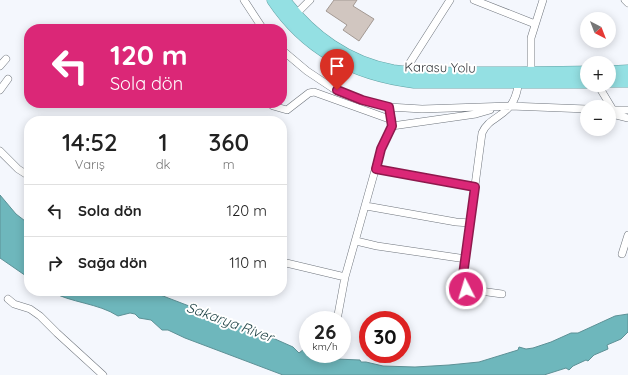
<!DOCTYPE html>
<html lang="tr">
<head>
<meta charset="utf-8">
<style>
	body { margin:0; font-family:Quicksand,sans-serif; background:#f6f6f6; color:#222; height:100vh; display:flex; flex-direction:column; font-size:15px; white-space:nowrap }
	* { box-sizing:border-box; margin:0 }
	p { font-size:13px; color:#767676 }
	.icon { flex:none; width:22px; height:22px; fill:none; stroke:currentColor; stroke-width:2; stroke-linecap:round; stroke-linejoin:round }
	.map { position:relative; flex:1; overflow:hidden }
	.side { position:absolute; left:24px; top:116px; width:263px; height:180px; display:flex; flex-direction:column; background:#fff; border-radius:16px; box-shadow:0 2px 10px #0003 }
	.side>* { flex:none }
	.banner { position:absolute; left:24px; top:24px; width:263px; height:84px; border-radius:16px; box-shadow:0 2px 10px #0003; background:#db2777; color:#fff; overflow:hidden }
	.needle { width:26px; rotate:138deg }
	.buttons { position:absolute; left:580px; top:12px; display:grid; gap:8px }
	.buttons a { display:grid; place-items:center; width:36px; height:36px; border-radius:50%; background:#fff; box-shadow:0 2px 10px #0003; font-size:20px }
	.speed { position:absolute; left:299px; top:311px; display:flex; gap:8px; font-size:20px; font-weight:700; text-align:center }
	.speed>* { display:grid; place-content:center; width:52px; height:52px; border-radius:50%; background:#fff; box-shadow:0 2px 10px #0003; line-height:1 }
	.speed small { font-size:10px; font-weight:400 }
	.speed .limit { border:6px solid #d22; background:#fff; color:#111 }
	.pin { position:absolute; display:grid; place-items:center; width:34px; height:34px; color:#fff; margin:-41px -17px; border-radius:50% 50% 50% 0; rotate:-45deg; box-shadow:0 0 4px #0007 }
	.pin .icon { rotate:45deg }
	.me { position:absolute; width:44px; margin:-22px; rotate:355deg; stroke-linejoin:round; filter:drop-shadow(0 0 3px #0008) }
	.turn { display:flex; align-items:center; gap:14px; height:84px; padding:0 20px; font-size:18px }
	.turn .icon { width:52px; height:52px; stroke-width:2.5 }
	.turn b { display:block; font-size:28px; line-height:34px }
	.eta { display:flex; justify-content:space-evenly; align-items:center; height:68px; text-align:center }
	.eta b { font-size:24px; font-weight:600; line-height:28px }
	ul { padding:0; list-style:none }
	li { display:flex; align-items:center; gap:12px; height:52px; padding:0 20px; border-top:1px solid #e0e0e0 }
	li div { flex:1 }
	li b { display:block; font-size:15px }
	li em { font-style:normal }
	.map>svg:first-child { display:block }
	.water { fill:#6eb7bc; stroke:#5d9196 }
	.building { fill:#d1c6c0; stroke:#a39993 }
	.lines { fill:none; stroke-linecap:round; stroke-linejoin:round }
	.minor-casing { stroke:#6f757d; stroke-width:8 }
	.trunk-casing { stroke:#62a1a4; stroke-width:13 }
	.minor { stroke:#fff; stroke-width:7 }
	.trunk { stroke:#94e0e3; stroke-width:12 }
	.route-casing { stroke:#8e194d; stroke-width:10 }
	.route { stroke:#db2777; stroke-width:7 }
	.labels { text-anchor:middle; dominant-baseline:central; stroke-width:4; stroke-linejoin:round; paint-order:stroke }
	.street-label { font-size:13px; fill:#36393d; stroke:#fff }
	.water-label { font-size:14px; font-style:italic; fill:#1b3f42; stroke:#fff }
</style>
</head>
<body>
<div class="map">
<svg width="628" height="375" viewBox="0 0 628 375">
	<rect width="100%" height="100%" fill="#f4f7fd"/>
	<path class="water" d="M 0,195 L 16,214 L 29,224 L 29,278 L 0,258 Z
		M 50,291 L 150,291 L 275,339 L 293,347 L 299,353 L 304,349 L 308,352 L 308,354 L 336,359 L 360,360 L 361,362 L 366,362 L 383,366 L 415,367 L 449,365 L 479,362 L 518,350 L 519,347 L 526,349 L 533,348 L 551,342 L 571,333 L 578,333 L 615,316 L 628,314 L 628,332 L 621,339 L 607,345 L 608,349 L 594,355 L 588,361 L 586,360 L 573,366 L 569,370 L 566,368 L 544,375 L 283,375 L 185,338 L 168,330 L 162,330 L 151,320 L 139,318 L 135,314 L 130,313 L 118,316 C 98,303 71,303 50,291 Z"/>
	<path class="building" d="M 334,0 L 357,0 L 353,6 L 374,19 L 359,41 L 343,30 L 347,25 L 326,11 Z"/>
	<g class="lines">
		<defs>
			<path id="minor" d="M 244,0 L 263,29
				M 474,0 L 535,24
				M 625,0 L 628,3
				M 295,15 L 310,0
				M 282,50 L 307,71 L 337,91 L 362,100 L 389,107 L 422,109 L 510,106 L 587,109
				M 0,66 L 6,59
				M 404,72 L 450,0
				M 531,73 L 531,38 L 543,0
				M 598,85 L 616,115 L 628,118
				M 0,90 L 8,79
				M 273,106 L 287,110 L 309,93 L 314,92 L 392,120
				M 609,110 L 628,110
				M 392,126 L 476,114 L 490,110
				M 0,151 L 18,169 L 29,176
				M 376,169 L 475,187
				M 366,206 L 456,222 L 470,223
				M 356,241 L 377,246 L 466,259
				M 622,254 L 628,235
				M 282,262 L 345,277 L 381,149 L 392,126 L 389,107
				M 502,294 L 466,289 L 463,286 L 463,275 L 482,133 C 487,120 502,117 510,106 C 516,99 517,91 519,82
				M 8,299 L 14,304 L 30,309 L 40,316 L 57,333 L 103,375
				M 337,320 L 345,277"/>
			<path id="trunk" d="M 273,0 C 307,51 355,75 414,82 L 587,82
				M 284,0 C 311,36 348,63 393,71 C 419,75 446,73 472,73 C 510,73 549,73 587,72
				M 609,72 L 628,71
				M 609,81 L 628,81"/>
		</defs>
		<use href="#minor" class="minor-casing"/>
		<use href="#trunk" class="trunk-casing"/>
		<use href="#minor" class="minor"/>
		<use href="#trunk" class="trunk"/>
	</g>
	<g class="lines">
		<defs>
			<path id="route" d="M 337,90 L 362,100 L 389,107 L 392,126 L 381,149 L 376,169 L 475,187 L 463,275 L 463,286 L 466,289"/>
		</defs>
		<use href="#route" class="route-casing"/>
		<use href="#route" class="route"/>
	</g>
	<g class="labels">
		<g class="street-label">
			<text transform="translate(440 67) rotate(1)">Karasu Yolu</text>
		</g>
		<g class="water-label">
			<text transform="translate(230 322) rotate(20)">Sakarya River</text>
		</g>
	</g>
</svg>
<div class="buttons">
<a><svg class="needle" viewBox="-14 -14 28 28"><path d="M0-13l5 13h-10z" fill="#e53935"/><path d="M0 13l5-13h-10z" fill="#767676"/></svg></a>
<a>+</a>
<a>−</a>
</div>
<div class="speed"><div>26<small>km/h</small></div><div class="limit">30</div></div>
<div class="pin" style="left:337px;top:90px;background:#d93025"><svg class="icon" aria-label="arrive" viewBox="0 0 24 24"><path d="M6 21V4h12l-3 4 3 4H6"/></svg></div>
<svg class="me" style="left:466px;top:289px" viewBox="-20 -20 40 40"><circle r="17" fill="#db2777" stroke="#fff" stroke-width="3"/><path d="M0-11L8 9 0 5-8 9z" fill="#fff"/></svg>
<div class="banner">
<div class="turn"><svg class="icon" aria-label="left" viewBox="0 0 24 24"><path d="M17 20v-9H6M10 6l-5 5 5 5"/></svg><div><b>120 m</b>Sola dön</div></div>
</div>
<section class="side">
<div class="eta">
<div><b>14:52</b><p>Varış</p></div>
<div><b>1</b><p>dk</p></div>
<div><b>360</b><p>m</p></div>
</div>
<ul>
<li><svg class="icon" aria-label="left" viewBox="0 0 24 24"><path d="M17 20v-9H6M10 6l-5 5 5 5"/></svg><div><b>Sola dön</b></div><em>120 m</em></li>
<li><svg class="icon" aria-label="right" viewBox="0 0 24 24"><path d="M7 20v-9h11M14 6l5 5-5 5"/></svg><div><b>Sağa dön</b></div><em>110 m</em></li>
</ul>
</section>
</div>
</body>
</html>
